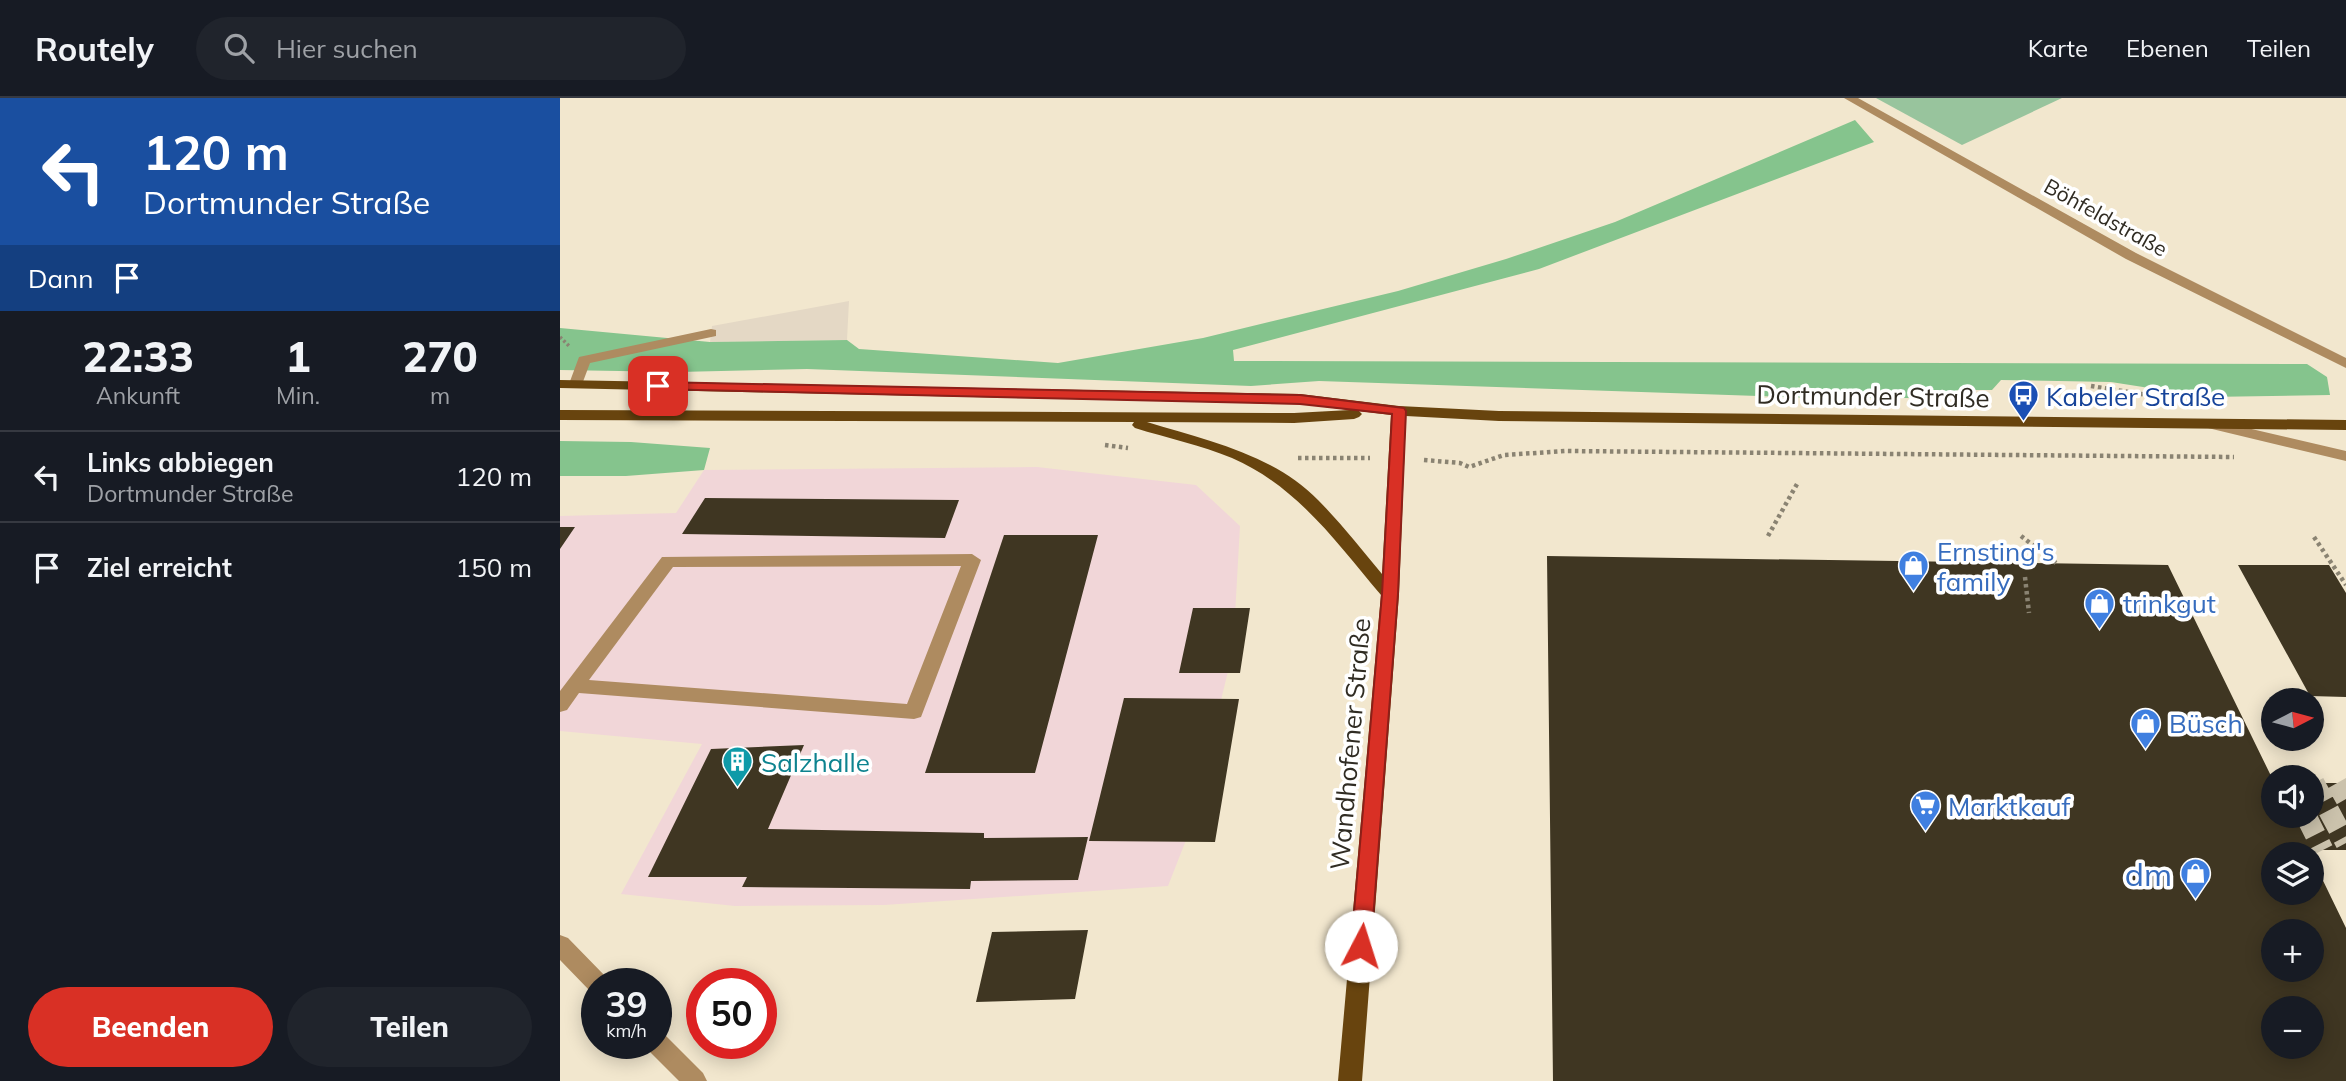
<!DOCTYPE html>
<html lang="de">
<head>
<meta charset="utf-8">
<style>
	body { margin:0; font-family:Mulish,sans-serif; background:#20242c; color:#f1f3f6; height:100vh; display:flex; flex-direction:column; font-size:26px; white-space:nowrap }
	* { box-sizing:border-box; margin:0 }
	p { font-size:23px; color:#9ea1a6 }
	.icon { flex:none; width:38px; height:38px; fill:none; stroke:currentColor; stroke-width:2; stroke-linecap:round; stroke-linejoin:round }
	.map { position:relative; flex:1; overflow:hidden }
	.drawer { display:flex; flex-direction:column; background:#171b24; width:560px }
	.drawer>* { flex:none }
	.banner { background:#1a4fa0; color:#fff; overflow:hidden }
	.needle { width:46px; rotate:84deg }
	.buttons { position:absolute; left:1701px; top:590px; display:grid; gap:14px }
	.buttons a { display:grid; place-items:center; width:63px; height:63px; border-radius:50%; background:#171b24; box-shadow:0 4px 18px #0003; font-size:35px }
	.speed { position:absolute; left:21px; top:870px; display:flex; gap:14px; font-size:35px; font-weight:700; text-align:center }
	.speed>* { display:grid; place-content:center; width:91px; height:91px; border-radius:50%; background:#171b24; box-shadow:0 4px 18px #0003; line-height:1 }
	.speed small { font-size:18px; font-weight:400 }
	.speed .limit { border:10px solid #d22; background:#fff; color:#111 }
	.pin { position:absolute; display:grid; place-items:center; width:60px; height:60px; color:#fff; margin:-30px; border-radius:14px; box-shadow:0 4px 10px #0006 }
	.me { position:absolute; width:77px; margin:-38px; rotate:5deg; stroke-linejoin:round; filter:drop-shadow(0 0 5px #0008) }
	.turn { display:flex; align-items:center; gap:24px; height:147px; padding:0 28px; font-size:32px }
	.turn .icon { width:91px; height:91px; stroke-width:2.5 }
	.turn b { display:block; font-size:49px; line-height:60px }
	.then { display:flex; align-items:center; height:66px; padding:0 28px; background:#0003; gap:14px; font-size:26px }
	.eta { display:flex; justify-content:space-evenly; align-items:center; height:119px; text-align:center }
	.eta b { font-size:42px; font-weight:800; line-height:49px }
	.cta { display:flex; gap:14px; margin-top:auto; padding:14px 28px }
	.cta a { flex:1; height:80px; border-radius:42px; background:#d93025; color:#fff; font-size:28px; font-weight:800; line-height:80px; text-align:center }
	.cta a+a { background:#20242c; color:#f1f3f6 }
	ul { padding:0; list-style:none }
	li { display:flex; align-items:center; gap:21px; height:91px; padding:0 28px; border-top:2px solid #363941 }
	li div { flex:1 }
	li b { display:block; font-size:26px }
	li em { font-style:normal }
	header { display:flex; align-items:center; gap:42px; box-sizing:border-box; height:98px; padding:0 35px; background:#171b24; border-bottom:2px solid #363941 }
	header strong { font-size:33px }
	nav { display:flex; gap:38px; margin-inline-start:auto; font-size:24px }
	.search { width:490px; height:63px; background:#20242c; display:flex; align-items:center; gap:18px; box-sizing:border-box; padding:0 24px; border-radius:38px; color:#9ea1a6; font-size:26px }
	main { display:flex; flex:1; min-height:0 }
	.map>svg:first-child { display:block }
	.commercial { fill:#f1d6d8 }
	.industrial { fill:#e4d8c5 }
	.green { fill:#98c49d }
	.forest { fill:#85c48d }
	.building { fill:#3f3622; fill-rule:evenodd }
	.lines { fill:none; stroke-linecap:round; stroke-linejoin:round }
	.minor-tunnel { stroke:#cbc2ac; stroke-width:21; stroke-dasharray:21 10; stroke-linecap:butt }
	.path-far1 { stroke:#8a8372; stroke-width:3.5; stroke-dasharray:2.5 2.5; stroke-linecap:butt }
	.path { stroke:#8a8372; stroke-width:4.5; stroke-dasharray:3.5 3.5; stroke-linecap:butt }
	.minor { fill:#ae8b60; fill-rule:evenodd }
	.major { fill:#68440e; fill-rule:evenodd }
	.route { fill:#d93025; stroke:#8d1f18; stroke-width:2 }
	.labels { text-anchor:middle; dominant-baseline:central; stroke-width:7; stroke-linejoin:round; paint-order:stroke }
	.far-street-label { font-size:21px; fill:#302c23; stroke:#fff }
	.street-label { font-size:26px; fill:#302c23; stroke:#fff }
	.transit-label { font-size:26px; fill:#164399; stroke:#fff; text-anchor:start }
	.shop-label { font-size:26px; fill:#366cbe; stroke:#fff; text-anchor:start }
	.culture-label { font-size:26px; fill:#0d838f; stroke:#fff; text-anchor:start }
	.near-shop-label { font-size:32px; fill:#366cbe; stroke:#fff; text-anchor:end }
</style>
</head>
<body>
<header>
<strong>Routely</strong>
<div class="search"><svg class="icon" aria-label="search" viewBox="0 0 24 24"><circle cx="10" cy="10" r="6"/><path d="M15 15l6 6"/></svg>Hier suchen</div>
<nav><a>Karte</a><a>Ebenen</a><a>Teilen</a></nav>
</header>
<main>
<section class="drawer">
<div class="banner">
<div class="turn"><svg class="icon" aria-label="left" viewBox="0 0 24 24"><path d="M17 20v-9H6M10 6l-5 5 5 5"/></svg><div><b>120 m</b>Dortmunder Straße</div></div>
<div class="then">Dann<svg class="icon" aria-label="arrive" viewBox="0 0 24 24"><path d="M6 21V4h12l-3 4 3 4H6"/></svg></div>
</div>
<div class="eta">
<div><b>22:33</b><p>Ankunft</p></div>
<div><b>1</b><p>Min.</p></div>
<div><b>270</b><p>m</p></div>
</div>
<ul>
<li><svg class="icon" aria-label="left" viewBox="0 0 24 24"><path d="M17 20v-9H6M10 6l-5 5 5 5"/></svg><div><b>Links abbiegen</b><p>Dortmunder Straße</p></div><em>120 m</em></li>
<li><svg class="icon" aria-label="arrive" viewBox="0 0 24 24"><path d="M6 21V4h12l-3 4 3 4H6"/></svg><div><b>Ziel erreicht</b></div><em>150 m</em></li>
</ul>
<div class="cta"><a>Beenden</a><a>Teilen</a></div>
</section>
<div class="map">
<svg width="1786" height="983" viewBox="0 0 1786 983">
	<rect width="100%" height="100%" fill="#f2e7ce"/>
	<path class="commercial" d="M 477,369 L 636,387 L 680,428 L 673,553 L 628,737 L 608,788 L 324,807 L 175,808 L 61,796 L 142,646 L 0,633 L 0,418 L 116,415 L 144,372 Z"/>
	<path class="industrial" d="M 289,203 L 287,242 L 150,244 L 152,228 Z"/>
	<path class="green" d="M 1316,0 L 1502,0 L 1402,47 Z"/>
	<path class="forest" d="M 1295,22 L 1314,44 L 979,171 L 673,252 L 674,263 L 1747,266 L 1767,279 L 1770,297 L 1647,299 L 1551,284 L 1441,282 L 1432,292 L 1401,292 L 1351,300 L 1255,300 L 759,283 L 691,288 L 247,271 L 118,274 L 0,272 L 0,230 L 150,244 L 287,242 L 299,251 L 498,265 L 643,240 L 838,193 L 946,161 L 1055,124 Z
		M 0,343 L 71,344 L 150,350 L 144,372 L 66,378 L 0,378 Z"/>
	<path class="building" d="M 145,400 L 399,402 L 385,440 L 122,436 Z
		M 0,429 L 15,429 L 0,451 Z
		M 444,437 L 538,437 L 475,675 L 365,675 Z
		M 987,458 L 1608,467 L 1713,682 L 1713,718 L 1752,718 L 1752,685 L 1786,685 L 1786,752 L 1748,752 L 1750,756 L 1713,756 L 1713,794 L 1752,794 L 1752,760 L 1786,830 L 1786,983 L 993,983 ZM 1713,833 L 1752,833 L 1752,872 L 1713,872 ZM 1713,910 L 1752,910 L 1752,948 L 1713,948 Z
		M 1678,467 L 1769,467 L 1786,495 L 1786,599 L 1750,598 Z
		M 633,510 L 690,510 L 680,575 L 619,575 Z
		M 564,600 L 679,601 L 655,744 L 529,743 Z
		M 244,647 L 208,731 L 424,735 L 424,740 L 528,739 L 518,782 L 411,783 L 410,791 L 182,789 L 187,779 L 88,779 L 151,651 Z
		M 528,832 L 515,901 L 416,904 L 432,834 Z"/>
	<g class="lines">
		<path class="minor-tunnel" d="M 1754,685 L 1786,745
			M 1777,685 L 1786,701
			M 1746,718 L 1763,752"/>
		<path class="path-far1" d="M 0,239 L 9,248"/>
		<path class="path" d="M 1531,288 L 1587,297
			M 545,347 L 568,350
			M 738,360 L 810,360
			M 864,362 L 900,365 L 909,369 L 944,357 L 1006,353 L 1674,359
			M 1208,438 L 1237,386
			M 1461,438 L 1496,465
			M 1754,439 L 1786,487
			M 1465,479 L 1469,515"/>
		<path class="minor" d="M 1284,0 L 1298,0 L 1576,155 L 1786,260 L 1786,270 L 1566,161 Z
			M 151,231 L 156,232 L 156,238 L 30,265 L 21,289 L 16,290 L 9,286 L 19,259 Z
			M 1653,322 L 1786,353 L 1786,363 L 1648,330 L 1645,327 Z
			M 412,456 L 421,462 L 361,619 L 354,621 L 19,595 L 7,612 L 0,614 L 0,593 L 102,459 ZM 401,468 L 347,606 L 29,582 L 113,469 Z
			M 0,837 L 8,840 L 46,879 L 49,886 L 37,886 L 37,896 L 30,893 L 0,862 Z
			M 96,933 L 104,936 L 143,975 L 147,983 L 119,983 L 88,952 L 85,945 L 96,945 Z"/>
		<path class="major" d="M 0,282 L 740,296 L 839,308 L 939,313 L 1786,322 L 1786,332 L 939,323 L 846,318 L 839,496 L 802,983 L 778,983 L 821,497 C 777,445 737,388 672,360 C 641,347 607,340 575,330 L 572,327 L 574,324 L 0,322 L 0,312 L 734,315 L 790,312 L 740,306 L 0,290 ZM 799,313 L 831,317 L 822,476 C 801,451 781,425 758,402 C 713,356 646,342 587,324 L 734,325 L 794,321 L 799,319 L 802,316 Z"/>
	</g>
	<path class="route" d="M 98,284 L 740,297 L 844,310 L 846,313 L 838,496 L 811,848 L 808,854 L 801,857 L 794,854 L 791,848 L 822,496 L 832,316 L 740,306 L 94,291 L 94,285 Z"/>
	<defs>
		<symbol id="bus-pin" viewBox="-11 -11 22 30"><path d="M0 17L-7.5 6A9.5 9.5 0 1 1 7.5 6Z" fill="#1a4fb4" stroke="#fff"/><path d="M-5-6H5V4H4V6H2V4H-2V6H-4V4H-5ZM-3.5-4V0h7V-4ZM-3.5 1.2v1.5H-2V1.2ZM2 1.2v1.5H3.5V1.2Z" fill="#fff"/></symbol>
		<symbol id="shop-pin" viewBox="-11 -11 22 30"><path d="M0 17L-7.5 6A9.5 9.5 0 1 1 7.5 6Z" fill="#3f7fe0" stroke="#fff"/><path d="M-5-2.5h2.3a2.7 3.5 0 0 1 5.4 0H5L5.5 6h-11ZM-1.5-2.5h3a1.5 2.3 0 0 0-3 0Z" fill="#fff"/></symbol>
		<symbol id="building-pin" viewBox="-11 -11 22 30"><path d="M0 17L-7.5 6A9.5 9.5 0 1 1 7.5 6Z" fill="#0f9aa8" stroke="#fff"/><path d="M-4-6H4V6H1V3H-1V6H-4ZM-2.5-4.3h1.7v1.8h-1.7ZM.8-4.3h1.7v1.8H.8ZM-2.5-1h1.7V.8h-1.7ZM.8-1h1.7V.8H.8Z" fill="#fff"/></symbol>
		<symbol id="supermarket-pin" viewBox="-11 -11 22 30"><path d="M0 17L-7.5 6A9.5 9.5 0 1 1 7.5 6Z" fill="#3f7fe0" stroke="#fff"/><path d="M-6-5.5h2.5l.6 2H6L4.5 2H-2.5L-4.4-4H-6ZM-1.5 3.2a1.3 1.3 0 1 0 .1 0ZM3 3.2a1.3 1.3 0 1 0 .1 0Z" fill="#fff"/></symbol>
	</defs>
	<g fill-rule="evenodd">
		<use href="#bus-pin" x="1446" y="280" width="35" height="47"/>
		<use href="#shop-pin" x="1336" y="450" width="35" height="47"/>
		<use href="#shop-pin" x="1522" y="488" width="35" height="47"/>
		<use href="#shop-pin" x="1568" y="608" width="35" height="47"/>
		<use href="#building-pin" x="160" y="646" width="35" height="47"/>
		<use href="#supermarket-pin" x="1348" y="690" width="35" height="47"/>
		<use href="#shop-pin" x="1618" y="758" width="35" height="47"/>
	</g>
	<g class="labels">
		<g class="far-street-label">
			<text transform="translate(1546 119) rotate(29)">Böhfeldstraße</text>
		</g>
		<g class="street-label">
			<text transform="translate(1313 298) rotate(1)">Dortmunder Straße</text>
			<text transform="translate(790 646) rotate(-85)">Wandhofener Straße</text>
		</g>
		<g class="transit-label">
			<text x="1486" y="298">Kabeler Straße</text>
		</g>
		<g class="shop-label">
			<text x="1377" y="453">Ernsting's<tspan x="1377" dy="30">family</tspan></text>
			<text x="1563" y="505">trinkgut</text>
			<text x="1609" y="625">Büsch</text>
			<text x="1388" y="708">Marktkauf</text>
		</g>
		<g class="culture-label">
			<text x="201" y="664">Salzhalle</text>
		</g>
		<g class="near-shop-label">
			<text x="1612" y="776">dm</text>
		</g>
	</g>
</svg>
<div class="buttons">
<a><svg class="needle" viewBox="-14 -14 28 28"><path d="M0-13l5 13h-10z" fill="#e53935"/><path d="M0 13l5-13h-10z" fill="#9ea1a6"/></svg></a>
<a><svg class="icon" aria-label="sound" viewBox="0 0 24 24"><path d="M4 9h4l5-4v14l-5-4H4zM17 9q2 3 0 6"/></svg></a>
<a><svg class="icon" aria-label="layers" viewBox="0 0 24 24"><path d="M12 4l9 5-9 5-9-5zM3 14l9 5 9-5"/></svg></a>
<a>+</a>
<a>−</a>
</div>
<div class="speed"><div>39<small>km/h</small></div><div class="limit">50</div></div>
<div class="pin" style="left:98px;top:288px;background:#d93025"><svg class="icon" aria-label="arrive" viewBox="0 0 24 24"><path d="M6 21V4h12l-3 4 3 4H6"/></svg></div>
<svg class="me" style="left:801px;top:848px" viewBox="-20 -20 40 40"><circle r="19" fill="#fff"/><path d="M0-13L10 11 0 6-10 11z" fill="#d93025"/></svg>
</div>
</main>
</body>
</html>
